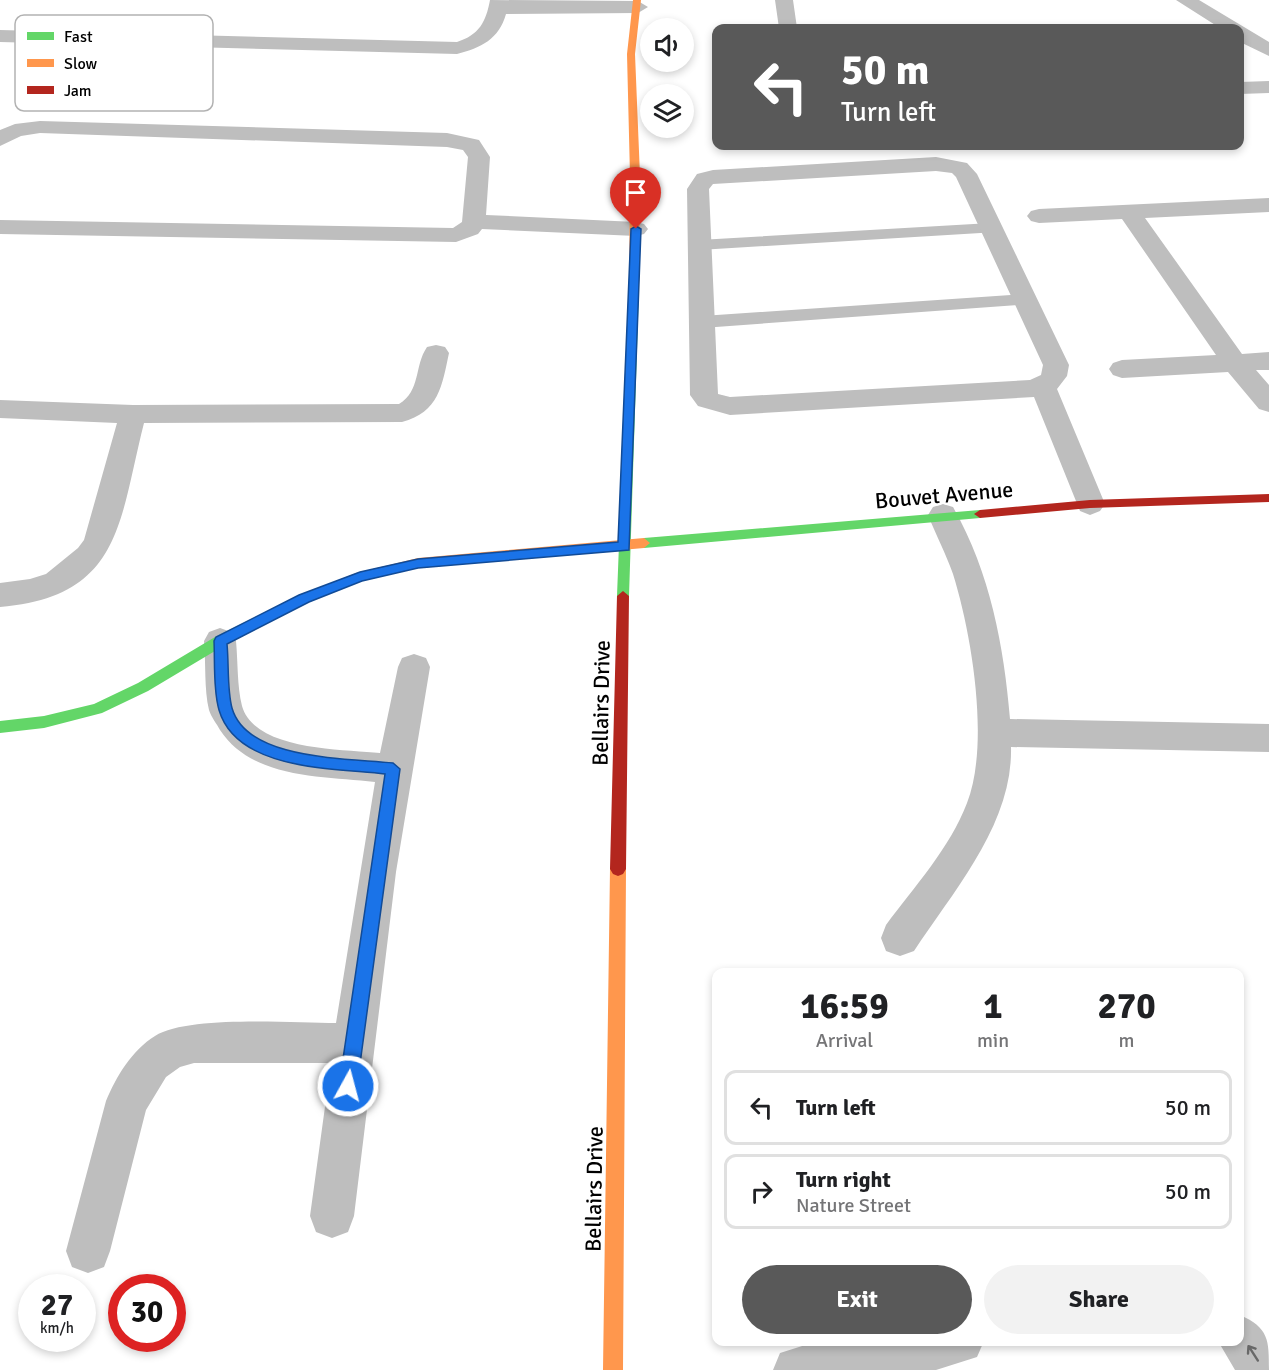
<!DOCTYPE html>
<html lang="en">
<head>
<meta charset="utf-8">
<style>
	body { margin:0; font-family:Signika,sans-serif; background:#f2f2f2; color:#202124; height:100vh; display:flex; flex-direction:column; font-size:22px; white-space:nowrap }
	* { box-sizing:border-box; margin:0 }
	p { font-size:20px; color:#757577 }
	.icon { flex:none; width:33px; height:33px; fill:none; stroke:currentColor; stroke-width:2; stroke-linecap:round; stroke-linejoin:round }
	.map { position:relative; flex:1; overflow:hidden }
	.panel { position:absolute; left:712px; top:968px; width:532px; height:378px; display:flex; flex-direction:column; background:#fff; border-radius:12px; box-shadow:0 3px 9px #0003 }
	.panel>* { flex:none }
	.guide { position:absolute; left:712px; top:24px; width:532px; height:126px; border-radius:12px; box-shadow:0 3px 9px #0003; background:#595959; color:#fff; overflow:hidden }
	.fabs { position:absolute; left:640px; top:18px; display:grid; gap:12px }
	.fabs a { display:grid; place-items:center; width:54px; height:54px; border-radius:50%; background:#fff; box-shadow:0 3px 9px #0003; font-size:30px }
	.speed { position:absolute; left:18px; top:1274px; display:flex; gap:12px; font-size:30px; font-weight:700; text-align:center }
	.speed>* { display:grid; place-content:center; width:78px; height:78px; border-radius:50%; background:#fff; box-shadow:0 3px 9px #0003; line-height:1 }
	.speed small { font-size:15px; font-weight:400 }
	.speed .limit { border:9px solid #d22; background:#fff; color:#111 }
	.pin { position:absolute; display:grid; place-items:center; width:51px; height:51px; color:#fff; margin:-62px -26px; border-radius:50% 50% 50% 0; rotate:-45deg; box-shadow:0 0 6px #0007 }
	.pin .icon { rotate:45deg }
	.me { position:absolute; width:66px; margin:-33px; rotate:7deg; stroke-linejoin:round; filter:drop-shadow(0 0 4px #0008) }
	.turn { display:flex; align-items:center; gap:21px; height:126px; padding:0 30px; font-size:27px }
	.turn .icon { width:78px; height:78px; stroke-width:2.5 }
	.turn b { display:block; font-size:42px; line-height:51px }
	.eta { display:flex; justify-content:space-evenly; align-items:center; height:102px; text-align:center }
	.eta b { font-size:36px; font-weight:800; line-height:42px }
	.action { display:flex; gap:12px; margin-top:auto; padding:12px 30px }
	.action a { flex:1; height:69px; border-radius:36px; background:#595959; color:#fff; font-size:24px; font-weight:800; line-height:69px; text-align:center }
	.action a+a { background:#f2f2f2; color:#202124 }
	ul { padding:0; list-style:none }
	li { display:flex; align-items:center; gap:18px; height:75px; margin:0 12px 9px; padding:0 18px; border:3px solid #e0e0e0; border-radius:12px }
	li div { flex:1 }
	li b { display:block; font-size:22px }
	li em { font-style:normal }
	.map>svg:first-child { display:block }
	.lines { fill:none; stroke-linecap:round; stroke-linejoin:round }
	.lane { fill:#bebebe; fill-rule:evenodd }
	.street { fill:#bebebe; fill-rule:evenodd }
	.fast { fill:#63d668; fill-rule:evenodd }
	.slow { fill:#ff974d; fill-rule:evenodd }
	.jam { fill:#b3261e; fill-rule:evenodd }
	.oneway { stroke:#686868 }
	.route { fill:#1a73e8; stroke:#114b97; stroke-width:1.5 }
	.labels { text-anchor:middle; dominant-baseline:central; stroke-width:4.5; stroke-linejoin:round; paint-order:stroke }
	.street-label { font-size:22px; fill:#000; stroke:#fff }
	.key { fill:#fff; stroke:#b2b2b2; stroke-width:1.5 }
	.key-label { font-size:16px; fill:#000 }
</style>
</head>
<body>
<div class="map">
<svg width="1269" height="1370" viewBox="0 0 1269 1370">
	<rect width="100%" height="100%" fill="#fff"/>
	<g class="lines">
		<path class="lane" d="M 991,223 L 997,224 L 1000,228 L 997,232 L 699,250 L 690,245 L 699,240 Z
			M 1025,294 L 1034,300 L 1031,304 L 702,328 L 693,322 L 702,316 Z"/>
		<path class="street" d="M 490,0 L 638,1 L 648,7 L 638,13 L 506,14 C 499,39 481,48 457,54 L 0,42 L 0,30 L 457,42 C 479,35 486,22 490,0 Z
			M 775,0 L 793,0 L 797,28 L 779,28 Z
			M 1176,0 L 1199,0 L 1269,42 L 1269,56 L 1240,42 L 1240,28 L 1220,28 Z
			M 1269,81 L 1269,93 L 1240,94 L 1240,82 Z
			M 40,121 L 447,133 L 479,140 L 490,157 L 486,215 L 636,222 L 644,224 L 648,229 L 644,234 L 636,236 L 482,229 L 478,234 L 456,242 L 0,234 L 0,220 L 453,228 L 462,222 L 468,157 L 463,150 L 447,147 L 40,133 L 21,136 L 0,146 L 0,130 L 15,124 Z
			M 936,157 L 967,163 L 977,174 L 1069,365 L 1067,376 L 1057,389 L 1105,504 L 1100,511 L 1090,515 L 1080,511 L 1034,397 L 730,415 L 698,406 L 690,395 L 687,189 L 697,174 L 713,170 ZM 936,171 L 952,173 L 956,177 L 1043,365 L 1041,375 L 1030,380 L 730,397 L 718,394 L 709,189 L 713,184 Z
			M 1269,198 L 1269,212 L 1145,218 L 1242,354 L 1269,352 L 1269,370 L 1256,370 L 1269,385 L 1269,412 L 1259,409 L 1228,372 L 1122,378 L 1113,375 L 1109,369 L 1113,363 L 1122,360 L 1216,355 L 1122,219 L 1039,223 L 1031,221 L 1027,216 L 1031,211 L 1039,209 Z
			M 436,345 L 445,347 L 449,353 C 442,386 439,412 402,422 L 144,423 C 119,521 122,597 0,607 L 0,583 L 30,579 L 46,574 L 78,548 L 84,540 L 117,423 L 0,418 L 0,400 L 133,405 L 399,404 C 421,391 414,366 427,347 Z
			M 943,504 L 953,507 C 990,572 1004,646 1010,719 L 1269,724 L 1269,752 L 1011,747 C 1013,824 954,890 914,951 L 900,956 L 886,951 L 881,938 L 886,925 C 914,887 950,848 967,803 C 990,744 972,635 953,574 C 946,554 936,535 928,515 L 933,507 Z
			M 220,628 L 231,632 L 236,641 C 238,662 237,686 242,706 C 255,751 343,749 380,753 L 398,667 L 402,658 L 414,654 L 426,658 L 430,667 L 396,872 L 354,1216 L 348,1232 L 332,1238 L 316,1232 L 310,1216 L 331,1063 L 194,1063 L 180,1067 L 166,1077 L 146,1110 L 110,1251 L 104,1267 L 88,1273 L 72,1267 L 66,1251 L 106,1101 C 116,1077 132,1050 155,1036 C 188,1015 293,1023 336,1023 L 375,782 C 322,776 252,779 220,730 C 217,724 211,717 209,710 C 204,689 206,663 204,641 L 209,632 Z
			M 1240,1315 C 1269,1328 1269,1340 1269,1370 L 1235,1370 L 1218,1341 L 1240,1341 Z
			M 818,1341 L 984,1341 L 977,1357 L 936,1370 L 773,1370 L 780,1353 Z"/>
		<path class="fast" d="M 634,285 L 639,288 L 629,596 L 623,601 L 617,596 L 629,288 Z
			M 980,510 L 986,514 L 980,518 L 644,548 L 638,543 L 644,538 Z
			M 294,598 L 299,600 L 300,603 L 299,606 L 225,645 L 148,691 L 102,713 L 44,728 L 0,733 L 0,721 L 44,716 L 94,704 L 138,683 L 215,637 Z"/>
		<path class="slow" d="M 633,0 L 641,0 L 635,54 L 640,176 L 639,288 L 634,291 L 629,288 L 630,176 L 627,54 Z
			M 644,538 L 650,543 L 644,548 L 418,568 L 362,580 L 294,608 L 288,603 L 289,600 L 356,573 L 418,558 Z
			M 618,862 L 623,864 L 626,869 L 623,1370 L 603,1370 L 610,869 L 613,864 Z"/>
		<path class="jam" d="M 1269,494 L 1269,502 L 1090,508 L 980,518 L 974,514 L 980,510 L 1090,500 Z
			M 623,591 L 629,596 L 626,869 L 623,874 L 618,876 L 613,874 L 610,869 L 617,596 Z"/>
	</g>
	<defs><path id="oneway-shaft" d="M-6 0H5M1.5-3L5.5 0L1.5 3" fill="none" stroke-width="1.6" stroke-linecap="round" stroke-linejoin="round" transform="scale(1.5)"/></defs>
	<use class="oneway" href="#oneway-shaft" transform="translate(1253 1353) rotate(-123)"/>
	<path class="route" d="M 636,226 L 641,229 L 629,550 L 418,568 L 362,581 L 309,602 L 227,644 C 229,664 227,689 232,708 C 247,761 349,758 393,763 L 400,769 L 357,1086 L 354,1092 L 348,1095 L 342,1092 L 339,1086 L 385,774 C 334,768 237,771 219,710 C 213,690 215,662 214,641 L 216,637 L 299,595 L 360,572 L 418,559 L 618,542 L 631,229 Z"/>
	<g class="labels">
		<g class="street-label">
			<text transform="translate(944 495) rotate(-5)">Bouvet Avenue</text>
			<text transform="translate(601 703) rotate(-89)">Bellairs Drive</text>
			<text transform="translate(594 1189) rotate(-89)">Bellairs Drive</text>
		</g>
	</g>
	<rect x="15" y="15" width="198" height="96" rx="9" class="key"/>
	<rect x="27" y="32" width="27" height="8" fill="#63d668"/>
	<rect x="27" y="59" width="27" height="8" fill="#ff974d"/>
	<rect x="27" y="86" width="27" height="8" fill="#b3261e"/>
	<g class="key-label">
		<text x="64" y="42">Fast</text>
		<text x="64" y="69">Slow</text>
		<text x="64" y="96">Jam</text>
	</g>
</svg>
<div class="fabs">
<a><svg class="icon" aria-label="sound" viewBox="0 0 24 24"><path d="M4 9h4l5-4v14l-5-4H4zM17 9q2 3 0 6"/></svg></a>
<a><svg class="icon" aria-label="layers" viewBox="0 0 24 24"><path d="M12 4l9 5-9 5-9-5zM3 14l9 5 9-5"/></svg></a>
</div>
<div class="speed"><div>27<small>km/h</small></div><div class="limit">30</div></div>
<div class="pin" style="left:636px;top:229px;background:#d93025"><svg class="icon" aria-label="arrive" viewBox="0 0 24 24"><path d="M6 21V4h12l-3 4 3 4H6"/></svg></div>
<svg class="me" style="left:348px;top:1086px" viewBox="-20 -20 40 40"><circle r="17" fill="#1a73e8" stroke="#fff" stroke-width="3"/><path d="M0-11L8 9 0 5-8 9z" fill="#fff"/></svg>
<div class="guide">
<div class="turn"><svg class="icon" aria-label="left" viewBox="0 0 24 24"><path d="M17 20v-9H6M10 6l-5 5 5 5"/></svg><div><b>50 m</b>Turn left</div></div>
</div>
<section class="panel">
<div class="eta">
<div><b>16:59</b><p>Arrival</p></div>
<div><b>1</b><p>min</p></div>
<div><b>270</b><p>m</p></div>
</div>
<ul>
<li><svg class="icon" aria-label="left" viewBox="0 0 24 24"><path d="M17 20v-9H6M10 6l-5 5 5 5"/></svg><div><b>Turn left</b></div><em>50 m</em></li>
<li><svg class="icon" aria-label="right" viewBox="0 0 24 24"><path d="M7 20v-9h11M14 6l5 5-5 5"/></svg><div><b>Turn right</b><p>Nature Street</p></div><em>50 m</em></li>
</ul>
<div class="action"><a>Exit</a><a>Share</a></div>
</section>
</div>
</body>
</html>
